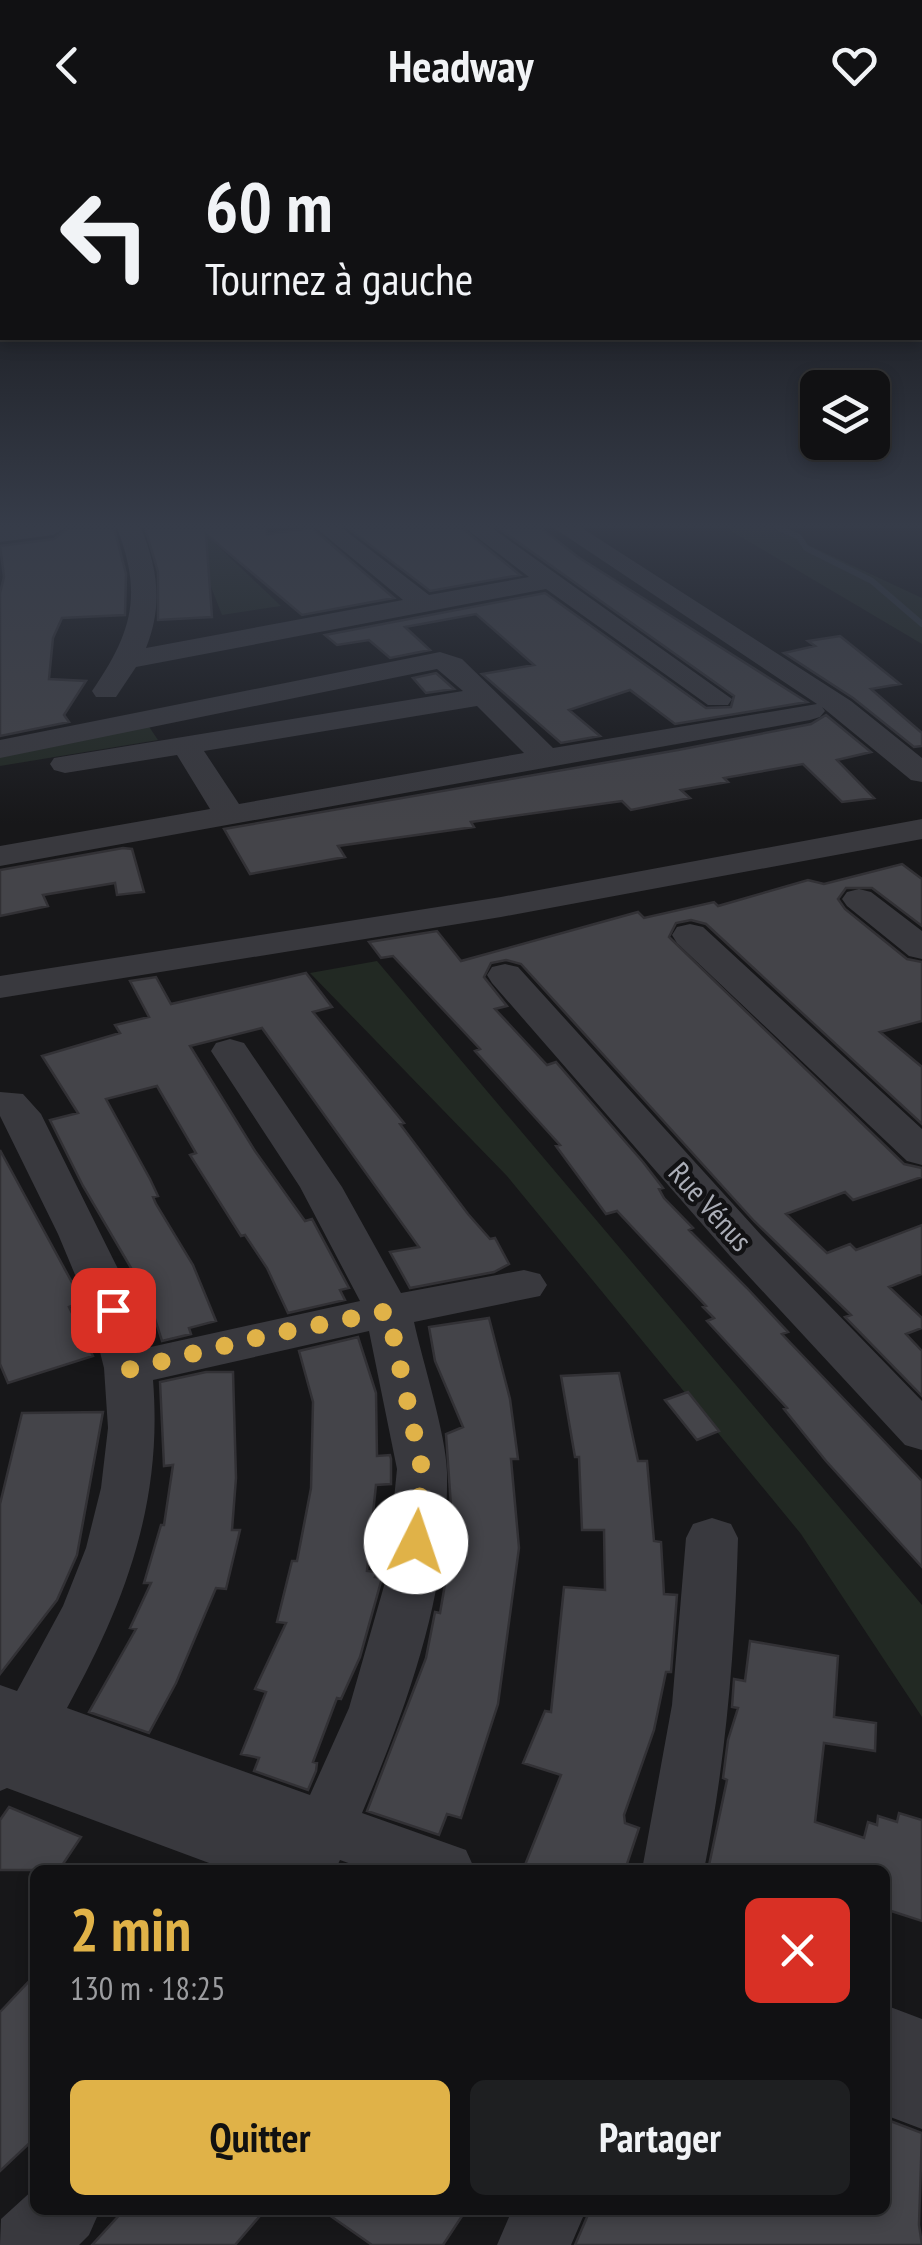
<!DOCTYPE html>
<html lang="fr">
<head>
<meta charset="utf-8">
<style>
	body { margin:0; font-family:"PT Sans Narrow",sans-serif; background:#1e1f21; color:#f1f3f6; height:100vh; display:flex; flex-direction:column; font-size:38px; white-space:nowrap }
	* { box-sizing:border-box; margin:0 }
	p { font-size:32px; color:#9c9da0 }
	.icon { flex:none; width:55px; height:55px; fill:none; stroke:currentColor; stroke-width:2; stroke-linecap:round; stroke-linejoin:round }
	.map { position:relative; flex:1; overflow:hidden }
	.details { position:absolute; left:30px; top:1735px; width:860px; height:350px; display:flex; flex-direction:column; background:#111113; border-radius:15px; box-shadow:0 5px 15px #0003,0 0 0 2px #303133 }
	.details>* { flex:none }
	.guide { position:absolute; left:0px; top:0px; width:922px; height:210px; box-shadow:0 5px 15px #0003,0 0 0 2px #303133; background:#111113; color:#f1f3f6; overflow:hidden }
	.fabs { position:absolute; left:800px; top:240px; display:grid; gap:20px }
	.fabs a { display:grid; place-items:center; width:90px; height:90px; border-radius:15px; background:#111113; box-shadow:0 5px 15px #0003,0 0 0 2px #303133; font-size:50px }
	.pin { position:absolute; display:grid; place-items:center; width:85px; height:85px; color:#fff; margin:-42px; border-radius:20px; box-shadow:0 5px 15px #0006 }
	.me { position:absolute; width:110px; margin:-55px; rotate:4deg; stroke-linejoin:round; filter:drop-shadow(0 0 8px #0008) }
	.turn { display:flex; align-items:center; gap:35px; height:210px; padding:0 40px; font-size:45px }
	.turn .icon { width:130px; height:130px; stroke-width:2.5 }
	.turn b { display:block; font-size:70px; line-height:85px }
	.round { display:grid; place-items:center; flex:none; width:105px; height:105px; border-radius:15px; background:#1e1f21 }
	.summary { display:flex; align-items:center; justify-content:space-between; height:170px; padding:0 40px }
	h1 { font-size:60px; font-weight:800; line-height:75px; color:#e0b248 }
	.cta { display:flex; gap:20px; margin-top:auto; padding:20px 40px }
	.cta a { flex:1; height:115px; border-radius:15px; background:#e0b248; color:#111; font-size:40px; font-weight:800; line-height:115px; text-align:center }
	.cta a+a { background:#1e1f21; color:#f1f3f6 }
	header { display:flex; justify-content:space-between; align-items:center; height:130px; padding:0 40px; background:#111113; font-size:45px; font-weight:800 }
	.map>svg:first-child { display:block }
	.green { fill:#222923 }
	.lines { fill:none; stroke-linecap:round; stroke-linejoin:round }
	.stream { stroke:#30373e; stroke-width:6 }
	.building { fill:#444449; stroke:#323135; stroke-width:2.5 }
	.minor { fill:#39393e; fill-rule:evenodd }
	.route { stroke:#e0b248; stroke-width:18; stroke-dasharray:0 32.4 }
	.labels { text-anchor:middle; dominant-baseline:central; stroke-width:9; stroke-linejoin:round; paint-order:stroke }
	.street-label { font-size:30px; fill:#abaeb7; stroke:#121214 }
</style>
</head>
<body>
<header><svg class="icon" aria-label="back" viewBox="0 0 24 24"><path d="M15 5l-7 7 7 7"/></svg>Headway<svg class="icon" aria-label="heart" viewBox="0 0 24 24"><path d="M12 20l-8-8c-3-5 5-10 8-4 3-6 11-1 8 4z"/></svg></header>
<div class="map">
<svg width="922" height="2115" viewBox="0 0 922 2115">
	<rect width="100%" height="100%" fill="#171719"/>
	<path class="green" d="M 188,398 L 199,398 L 281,476 L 222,485 Z
		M 726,398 L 772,398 L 922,468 L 922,514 Z
		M 146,592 L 158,610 L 0,636 L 0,622 Z
		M 377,831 L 922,1475 L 922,1587 L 801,1404 L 507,1046 L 310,843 Z"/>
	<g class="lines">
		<path class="stream" d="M 779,398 L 799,407 L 806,418 L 872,451 L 922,494"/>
	</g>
	<path class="building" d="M 68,398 L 114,398 L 126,444 L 125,485 L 62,488 L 53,508 L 49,549 L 86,551 L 64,585 L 69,592 L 0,606 L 0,463 L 4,447 L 0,416 L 54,409 Z
		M 145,398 L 266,398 L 267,404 L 312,398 L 394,468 L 302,485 L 206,404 L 212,487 L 158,490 L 158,442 Z
		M 348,398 L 462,398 L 520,445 L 430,461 Z
		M 498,398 L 541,398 L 578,427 L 807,572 L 675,594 L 630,560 L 569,580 L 600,606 L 561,613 L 482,544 L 534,535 L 476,484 L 405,497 L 430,520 L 390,528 L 369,510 L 337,515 L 325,505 L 545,463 L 706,578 L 731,577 L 734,566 Z
		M 840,506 L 900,554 L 871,559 L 922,603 L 922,616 L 914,617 L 853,568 L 784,523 L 815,516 L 808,511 Z
		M 436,543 L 454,559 L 426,563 L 413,548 Z
		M 826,585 L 871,622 L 837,630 L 874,668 L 842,672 L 803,634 L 724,648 L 728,652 L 681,660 L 690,668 L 631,680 L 622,671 L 471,692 L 474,697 L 338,716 L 345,727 L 250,744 L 224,699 L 678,620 L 811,594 Z
		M 123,718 L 132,719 L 144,762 L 117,765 L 115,753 L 43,765 L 48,776 L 0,786 L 0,740 Z
		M 902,734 L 922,749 L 922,796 L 872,758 L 846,758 L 838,769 L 845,779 L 907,829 L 922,832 L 922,891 L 880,902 L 922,937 L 922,994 L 706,794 L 691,790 L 676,793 L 669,807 L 904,1034 L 922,1038 L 922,1047 L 853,1070 L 845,1062 L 786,1084 L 827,1123 L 850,1114 L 856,1120 L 922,1095 L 922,1144 L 889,1157 L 922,1188 L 922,1198 L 906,1204 L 922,1221 L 922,1266 L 845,1187 L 851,1185 L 754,1091 L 521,834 L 506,830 L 491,833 L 484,847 L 507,876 L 495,879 L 547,935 L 556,932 L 643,1032 L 663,1058 L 659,1059 L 664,1068 L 693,1098 L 689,1100 L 747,1158 L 788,1202 L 782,1204 L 922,1351 L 922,1437 L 826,1331 L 784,1279 L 787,1278 L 707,1191 L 714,1188 L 703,1177 L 706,1176 L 617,1081 L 606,1084 L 556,1016 L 560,1015 L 475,921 L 480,919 L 393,826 L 381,828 L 369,812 L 437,801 L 461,831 L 638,782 L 644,788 L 714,772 L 718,776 L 808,750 L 824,754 Z
		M 306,843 L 332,877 L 313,882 L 404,993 L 400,994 L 468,1084 L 490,1109 L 495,1108 L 509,1134 L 494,1142 L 410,1158 L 390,1122 L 419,1117 L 262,898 L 190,916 L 255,1021 L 305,1091 L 312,1089 L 349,1158 L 340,1160 L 345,1170 L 288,1183 L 267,1138 L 245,1105 L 241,1106 L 190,1025 L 196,1023 L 157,956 L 106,969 L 150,1049 L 158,1066 L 153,1067 L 156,1074 L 193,1135 L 216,1191 L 189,1198 L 191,1204 L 162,1211 L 148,1167 L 83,1056 L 50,990 L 78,983 L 42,926 L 120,903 L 115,895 L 149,887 L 130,851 L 156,847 L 171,874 Z
		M 0,1020 L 81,1169 L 82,1172 L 69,1177 L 93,1226 L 8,1253 L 0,1234 Z
		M 489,1188 L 510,1269 L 518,1329 L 511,1329 L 519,1418 L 498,1574 L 461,1688 L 447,1684 L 439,1705 L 367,1681 L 426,1528 L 435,1482 L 440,1483 L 449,1431 L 446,1419 L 449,1391 L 452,1391 L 446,1304 L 463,1297 L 435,1231 L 429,1197 Z
		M 358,1207 L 376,1263 L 377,1326 L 390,1325 L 391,1329 L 391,1354 L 376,1355 L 367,1441 L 377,1442 L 375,1447 L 382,1448 L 360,1527 L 341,1569 L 337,1568 L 313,1632 L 317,1633 L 316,1641 L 308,1660 L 254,1641 L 259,1628 L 241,1624 L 266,1562 L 255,1559 L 286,1493 L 277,1492 L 292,1431 L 297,1431 L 311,1358 L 313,1272 L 299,1221 Z
		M 206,1242 L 233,1242 L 236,1348 L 232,1400 L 240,1400 L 226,1459 L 216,1458 L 176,1553 L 149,1603 L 89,1582 L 136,1499 L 130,1498 L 151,1453 L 144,1453 L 161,1395 L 164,1395 L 173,1335 L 164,1336 L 160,1252 Z
		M 619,1243 L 638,1331 L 647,1331 L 654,1411 L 661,1412 L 664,1464 L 677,1465 L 671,1542 L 666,1542 L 654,1600 L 624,1685 L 625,1693 L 639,1698 L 625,1740 L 523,1740 L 561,1645 L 523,1633 L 545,1581 L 551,1582 L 564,1457 L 605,1460 L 604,1400 L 582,1400 L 579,1327 L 575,1327 L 561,1246 Z
		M 688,1262 L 719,1301 L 697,1310 L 665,1270 Z
		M 103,1282 L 77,1425 L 57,1470 L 0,1544 L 0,1374 L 22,1283 Z
		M 750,1511 L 838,1526 L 834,1587 L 876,1593 L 875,1621 L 824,1613 L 815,1692 L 864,1708 L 868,1692 L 877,1695 L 878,1686 L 897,1692 L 899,1683 L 922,1690 L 922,1791 L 888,1780 L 885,1740 L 708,1740 L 727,1650 L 723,1648 L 728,1610 L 738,1578 L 732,1577 L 734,1549 L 745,1551 Z
		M 9,1677 L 81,1707 L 59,1740 L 0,1740 L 0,1690 Z
		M 35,1845 L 35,2008 L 0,2041 L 0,1882 Z
		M 885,1989 L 922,2003 L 919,2095 L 922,2115 L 575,2115 L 590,2080 L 885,2080 Z
		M 124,2080 L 265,2080 L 235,2115 L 92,2115 Z
		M 322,2080 L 466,2080 L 443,2115 L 372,2115 Z"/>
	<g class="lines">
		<path class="minor" d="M 0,398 L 65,398 L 53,405 L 0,412 Z
			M 117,398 L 141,398 C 158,439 163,476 146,518 L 403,470 L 316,398 L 342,398 L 429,465 L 529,447 L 465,398 L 492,398 L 732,569 L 728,575 L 708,575 L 546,459 L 136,537 L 116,567 L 96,567 L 92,561 C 132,503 143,465 117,398 Z
			M 554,398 L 582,398 L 851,571 L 922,628 L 922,652 L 911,650 L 822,577 L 825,581 L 820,587 L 810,590 L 0,736 L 0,716 L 210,679 L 177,625 L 65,643 L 54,640 L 50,634 L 54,628 L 463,561 L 437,539 L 0,628 L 0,610 L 440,522 L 462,529 L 553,618 L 817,574 ZM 477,576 L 524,623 L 239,674 L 204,621 Z
			M 922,689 L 922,709 L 501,787 L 0,868 L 0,846 L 501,767 Z
			M 859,759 L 871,762 L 922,801 L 922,829 L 909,826 L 847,776 L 842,769 L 847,762 Z
			M 690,794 L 703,797 L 922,999 L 922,1035 L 907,1031 L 677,813 L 672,805 L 677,797 Z
			M 505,834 L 518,837 L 762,1106 L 922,1271 L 922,1320 L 905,1315 L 730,1126 L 492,853 L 487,845 L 492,837 Z
			M 230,909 L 244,913 L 342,1057 L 401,1163 L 524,1140 L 540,1144 L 547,1155 L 540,1166 L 414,1192 C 423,1233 446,1304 447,1342 C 449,1462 408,1574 362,1683 L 466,1720 L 475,1740 L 368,1740 L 340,1730 L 335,1740 L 228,1740 L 7,1658 L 0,1661 L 0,1555 L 17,1561 L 63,1476 L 86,1418 L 101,1358 L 108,1298 L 104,1238 L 89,1178 L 58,1104 L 0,986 L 0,962 L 23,964 L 41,984 L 125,1153 L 146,1218 L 360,1171 L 300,1057 L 211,921 L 216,913 ZM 369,1201 L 397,1339 L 386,1449 L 349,1578 L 310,1665 L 67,1578 C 125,1473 163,1373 153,1250 Z
			M 712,1388 L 731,1394 L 738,1408 C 735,1520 726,1630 704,1740 L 642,1740 L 672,1575 L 686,1408 L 693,1394 Z
			M 885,1875 L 922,1889 L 922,1999 L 885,1985 Z
			M 35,2058 L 35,2080 L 100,2080 L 89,2105 L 79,2115 L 0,2115 L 1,2089 Z
			M 512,2080 L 586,2080 L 571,2115 L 497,2115 Z"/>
	</g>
	<linearGradient id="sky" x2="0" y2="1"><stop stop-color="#0d0d0e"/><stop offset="0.57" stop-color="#363c49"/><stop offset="1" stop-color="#363c49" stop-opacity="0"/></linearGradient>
	<rect width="922" height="694" fill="url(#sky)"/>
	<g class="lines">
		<path class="route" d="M 113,1180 L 127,1240 L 264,1206 L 388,1181 L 422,1339 L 416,1412"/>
	</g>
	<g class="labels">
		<g class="street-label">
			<text transform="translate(711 1076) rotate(48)">Rue Vénus</text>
		</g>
	</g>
</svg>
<div class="fabs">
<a><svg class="icon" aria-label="layers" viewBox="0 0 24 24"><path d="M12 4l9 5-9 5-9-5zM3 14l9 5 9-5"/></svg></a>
</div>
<div class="pin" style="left:113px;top:1180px;background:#d93025"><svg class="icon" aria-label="arrive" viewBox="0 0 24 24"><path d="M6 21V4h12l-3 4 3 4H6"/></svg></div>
<svg class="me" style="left:416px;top:1412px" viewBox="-20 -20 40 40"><circle r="19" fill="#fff"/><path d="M0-13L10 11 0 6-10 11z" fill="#e0b248"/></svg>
<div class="guide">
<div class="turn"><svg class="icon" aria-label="left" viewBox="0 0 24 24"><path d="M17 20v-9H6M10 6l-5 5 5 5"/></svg><div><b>60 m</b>Tournez à gauche</div></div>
</div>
<section class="details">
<div class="summary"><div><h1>2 min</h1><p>130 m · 18:25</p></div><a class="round" style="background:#d93025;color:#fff"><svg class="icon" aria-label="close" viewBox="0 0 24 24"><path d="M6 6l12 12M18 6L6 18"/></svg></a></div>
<div class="cta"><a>Quitter</a><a>Partager</a></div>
</section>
</div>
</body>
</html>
